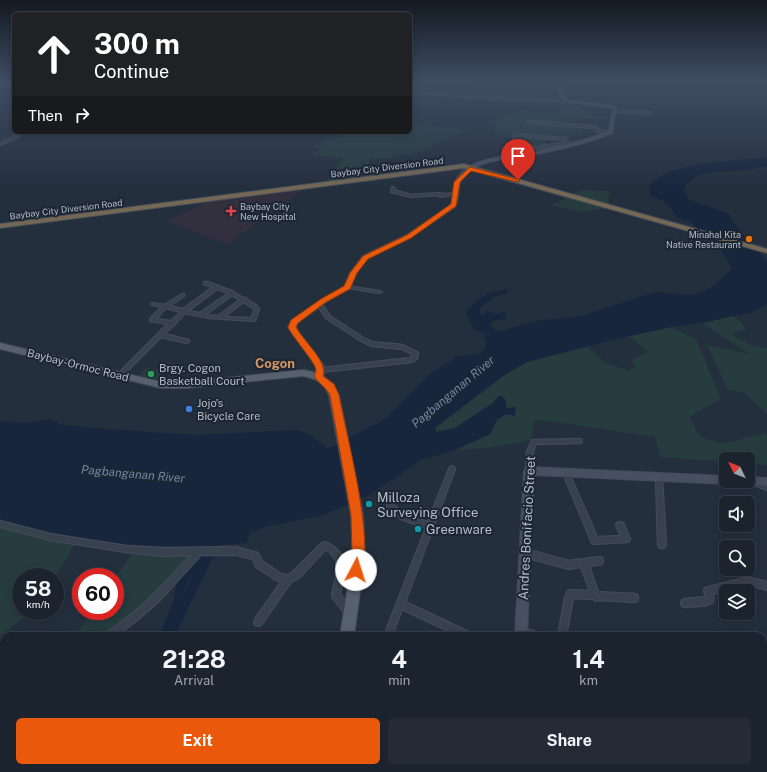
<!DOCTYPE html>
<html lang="en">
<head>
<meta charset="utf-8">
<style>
	body { margin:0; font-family:"Public Sans",sans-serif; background:#242b36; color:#f1f3f6; height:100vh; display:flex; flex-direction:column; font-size:15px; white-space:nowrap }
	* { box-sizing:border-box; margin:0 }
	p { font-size:13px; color:#a0a4aa }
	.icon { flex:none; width:22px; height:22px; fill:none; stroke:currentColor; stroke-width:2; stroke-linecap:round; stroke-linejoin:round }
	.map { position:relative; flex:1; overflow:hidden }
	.sheet { position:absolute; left:0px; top:632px; width:767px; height:140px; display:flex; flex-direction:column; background:#1b232e; border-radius:12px 12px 0 0; box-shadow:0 2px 10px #0003,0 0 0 1px #39404a }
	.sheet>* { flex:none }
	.hud { position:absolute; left:12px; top:12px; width:400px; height:122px; border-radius:6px; box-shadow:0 2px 10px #0003,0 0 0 1px #39404a; background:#202124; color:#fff; overflow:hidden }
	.needle { width:26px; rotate:313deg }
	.fabs { position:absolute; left:719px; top:452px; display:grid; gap:8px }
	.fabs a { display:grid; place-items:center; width:36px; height:36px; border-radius:6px; background:#1b232e; box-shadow:0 2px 10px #0003,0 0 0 1px #39404a; font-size:20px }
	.speed { position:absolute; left:12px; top:568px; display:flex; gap:8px; font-size:20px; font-weight:700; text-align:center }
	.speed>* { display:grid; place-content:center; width:52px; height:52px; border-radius:50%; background:#1b232e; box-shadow:0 2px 10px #0003,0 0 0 1px #39404a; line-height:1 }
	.speed small { font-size:10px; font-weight:400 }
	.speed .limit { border:6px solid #d22; background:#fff; color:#111 }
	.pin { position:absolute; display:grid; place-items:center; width:34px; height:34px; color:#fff; margin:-41px -17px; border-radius:50% 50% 50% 0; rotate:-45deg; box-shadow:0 0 4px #0007 }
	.pin .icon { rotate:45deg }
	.me { position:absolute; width:44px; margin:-22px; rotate:5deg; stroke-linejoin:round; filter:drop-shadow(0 0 3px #0008) }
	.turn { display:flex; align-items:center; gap:14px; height:84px; padding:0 16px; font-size:18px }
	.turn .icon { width:52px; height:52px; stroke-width:2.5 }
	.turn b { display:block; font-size:28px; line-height:34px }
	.then { display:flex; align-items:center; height:38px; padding:0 16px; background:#0003; gap:8px; font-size:15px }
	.eta { display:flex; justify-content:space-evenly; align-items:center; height:68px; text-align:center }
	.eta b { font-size:24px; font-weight:700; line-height:28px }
	.primary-button { display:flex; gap:8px; margin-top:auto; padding:8px 16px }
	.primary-button a { flex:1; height:46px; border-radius:6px; background:#ea580c; color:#fff; font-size:16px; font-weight:700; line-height:46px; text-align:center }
	.primary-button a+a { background:#242b36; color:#f1f3f6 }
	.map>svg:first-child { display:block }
	.medical { fill:#32303f }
	.green { fill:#263c3f }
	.water { fill:#17263c }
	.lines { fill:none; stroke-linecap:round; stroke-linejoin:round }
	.river { fill:#17263c; fill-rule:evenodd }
	.street-casing { stroke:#414a57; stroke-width:2.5 }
	.secondary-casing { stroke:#414a57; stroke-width:2 }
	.primary-casing { stroke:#414a57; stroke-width:2 }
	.highway-casing { stroke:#434c59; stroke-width:2 }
	.street { fill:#38414e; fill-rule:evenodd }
	.secondary { fill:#465061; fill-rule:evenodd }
	.primary { fill:#56606e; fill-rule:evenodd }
	.highway { fill:#746855; fill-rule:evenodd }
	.route { fill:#ea580c; stroke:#983908 }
	.health-dot { fill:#e0444e; stroke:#1d2633; stroke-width:1.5 }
	.food-dot { fill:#e8710a; stroke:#1d2633; stroke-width:1.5 }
	.leisure-dot { fill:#2e9e5b; stroke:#1d2633; stroke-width:1.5 }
	.shop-dot { fill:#3f7fe0; stroke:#1d2633; stroke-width:1.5 }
	.culture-dot { fill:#0f9aa8; stroke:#1d2633; stroke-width:1.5 }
	.labels { text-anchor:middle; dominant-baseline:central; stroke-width:4; stroke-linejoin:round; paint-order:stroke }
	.far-street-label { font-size:9px; fill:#b4bcc9; stroke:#1d2633 }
	.far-poi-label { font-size:9px; fill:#b4bcc9; stroke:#1d2633; text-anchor:start }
	.street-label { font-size:11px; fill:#b4bcc9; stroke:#1d2633 }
	.poi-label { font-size:11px; fill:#b4bcc9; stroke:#1d2633; text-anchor:start }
	.water-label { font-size:12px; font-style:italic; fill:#6d86a8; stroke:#1d2633 }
	.quarter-label { font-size:13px; font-weight:bold; fill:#d59563; stroke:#1d2633 }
	.near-poi-label { font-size:13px; fill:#b4bcc9; stroke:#1d2633; text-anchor:start }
	.near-street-label { font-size:13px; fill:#b4bcc9; stroke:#1d2633 }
</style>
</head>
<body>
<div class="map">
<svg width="767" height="772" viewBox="0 0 767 772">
	<rect width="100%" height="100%" fill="#242f3e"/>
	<path class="medical" d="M 306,188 L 227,244 L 167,221 L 210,200 Z"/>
	<path class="green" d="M 482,94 L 528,97 L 563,97 L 564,100 L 481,98 L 480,95 L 482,96 Z
		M 573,106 L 582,108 L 594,116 L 609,116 L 609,118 L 559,119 L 564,122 L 563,123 L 548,123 L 571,126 L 571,128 L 581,129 L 583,133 L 568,138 L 556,136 L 541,141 L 551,145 L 545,147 L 484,130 L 494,131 L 496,125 L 489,124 L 520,111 L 560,113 L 559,110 Z
		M 410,124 L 468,130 L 411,155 L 400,153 L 387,159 L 371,158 L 365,170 L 358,178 L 326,182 L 343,158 L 311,155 L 321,149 L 312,146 L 351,132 L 360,133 L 410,132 Z
		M 584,190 L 610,191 L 608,199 L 610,207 L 581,212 L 551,205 C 564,201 571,193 584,190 Z
		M 734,316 L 747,329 L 731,334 L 751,345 L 767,349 L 767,414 L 745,393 L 728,390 L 707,345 L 749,354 L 702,323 Z
		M 671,327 L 696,339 L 721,399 L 689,417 L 701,437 L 722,444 L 765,433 L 767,435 L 767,465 L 748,464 L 748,459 L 726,459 L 726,462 L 660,457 L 655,437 L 535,419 L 531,440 L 488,448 L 455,450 L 490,434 L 497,420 L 506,414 L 515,416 L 506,408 L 500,396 L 493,403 L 455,428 L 436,432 L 436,426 L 448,416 L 457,411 L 506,374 L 527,362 L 586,346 L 606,363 L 630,371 L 636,366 L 631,360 L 648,352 L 629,336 Z
		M 146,368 L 163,371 L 156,380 L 139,376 Z
		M 0,528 L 28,536 L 75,543 L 55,578 L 21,577 L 21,611 L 32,611 L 0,636 Z
		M 134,551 L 176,556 L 195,554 C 176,574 130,623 106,631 C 97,634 87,632 78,631 L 92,611 L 115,611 L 115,578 Z"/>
	<path class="water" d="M 767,157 L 767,167 C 760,167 752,169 745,170 C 724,173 693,167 683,191 L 690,200 L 728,213 L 742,234 L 767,261 L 767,304 L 753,312 L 702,323 L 671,327 L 629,336 L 527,362 L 506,374 L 436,427 L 436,432 L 455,428 L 493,403 L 500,395 L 506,400 L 506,408 L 516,407 L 515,416 L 506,414 L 497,420 L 490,434 L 455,450 L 421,460 L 370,495 L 324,515 L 265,527 L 250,533 L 247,543 L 220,545 C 220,558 202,566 194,574 C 182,586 183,599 178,613 C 176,621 171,629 168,636 L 159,636 L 173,603 L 177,580 L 203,553 C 136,544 64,540 0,519 L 0,421 L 28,423 L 48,419 L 63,425 L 93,428 L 195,435 L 297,430 L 312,436 L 328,449 L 388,417 L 431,373 L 457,357 L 482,353 L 487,344 L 484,334 L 474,329 L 466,314 C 476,296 490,292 508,289 L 507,293 L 494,297 L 480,308 L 480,314 L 484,314 L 488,311 L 496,314 L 503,312 L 506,313 L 505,319 L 493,321 L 489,324 L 495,330 L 501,331 L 541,320 L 558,319 L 585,315 L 655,292 L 691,295 L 705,291 L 714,285 L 732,268 L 717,243 L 691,223 L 678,218 L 665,202 L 651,196 L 649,186 C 667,161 739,161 767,157 Z"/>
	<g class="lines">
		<path class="river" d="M 208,552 L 212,553 L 213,557 L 175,636 L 163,636 L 204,553 Z"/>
		<defs>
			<path id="street" d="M 464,81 C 485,84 505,85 527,85 C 539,84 555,82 567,85 L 502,86 L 477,84 L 463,82 Z
				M 0,83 L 14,83 L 14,85 L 0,85 Z
				M 410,90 L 487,97 L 568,101 L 567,102 L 487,99 L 410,92 Z
				M 615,110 L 650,112 L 651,113 L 650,114 L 614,112 Z
				M 528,121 L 594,126 L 600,130 L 612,132 L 611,133 L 598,132 L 593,128 L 527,123 Z
				M 16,132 L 18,132 L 20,136 L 0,145 L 0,143 L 17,135 Z
				M 516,134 L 565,138 L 570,143 L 518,152 L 518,155 L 517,156 L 516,155 L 513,136 ZM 515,136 L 564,140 L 566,142 L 518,150 L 517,146 L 533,147 L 534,146 L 517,144 Z
				M 392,187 L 395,188 L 394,190 L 411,195 L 438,193 L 444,194 L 455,193 L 457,194 L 440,197 L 438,195 L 411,197 L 391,192 Z
				M 204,282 L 208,282 L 234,292 L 243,298 L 246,298 L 246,299 L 256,305 L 259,309 L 255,321 L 209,318 L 185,313 L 175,324 L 164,334 L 189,340 L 189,342 L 187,343 L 161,337 L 122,376 L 118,376 L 117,375 L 168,324 L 150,321 L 150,319 L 162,307 L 152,305 L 152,303 L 164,305 L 182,294 L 184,294 L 184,296 L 169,306 L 183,309 L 213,287 L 204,284 ZM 217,289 L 229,293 L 200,313 L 188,311 ZM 232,295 L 240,300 L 218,316 L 205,315 ZM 243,302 L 255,309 L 251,318 L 224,317 ZM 166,308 L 181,312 L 171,321 L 156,319 Z
				M 346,286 L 380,291 L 382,292 L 380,293 L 348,288 L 346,287 Z
				M 317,303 L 321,303 L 330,316 L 365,339 L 373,342 L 403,345 L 417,352 L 418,353 L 417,359 L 412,362 L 321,372 L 319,371 L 318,370 L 321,368 L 411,358 L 412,354 L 402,349 L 372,346 L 361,341 L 326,318 L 317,304 Z
				M 579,439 L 581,439 L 582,441 L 581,443 L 579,443 L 536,444 L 533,451 L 532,471 L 531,473 L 529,474 L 527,473 L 526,471 L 527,451 L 532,440 Z
				M 452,466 L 454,467 L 455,469 L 405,602 L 471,633 L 472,636 L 459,636 L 402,609 L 392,636 L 384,636 L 426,528 L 401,519 L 388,507 L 387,505 L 388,503 L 390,502 L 392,503 L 405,515 L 428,522 L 449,469 L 450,467 Z
				M 566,470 L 568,471 L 569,473 L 597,537 L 621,536 L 616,525 L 617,523 L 620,522 L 623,523 L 624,525 L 630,539 L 629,541 L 626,542 L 595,544 L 592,543 L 563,473 L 564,471 Z
				M 659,474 L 661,475 L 662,477 L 666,545 L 665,547 L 662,548 L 659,547 L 658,545 L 656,477 L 657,475 Z
				M 756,480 L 767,484 L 767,490 L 754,485 L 753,483 L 754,481 Z
				M 0,521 L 50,534 L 126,546 L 164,548 L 236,547 L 258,553 L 262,561 L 281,574 L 288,575 L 293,572 L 322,543 L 325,542 C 351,553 344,572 340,594 L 352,609 L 353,612 L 352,615 L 349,616 L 346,615 L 333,598 L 332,595 C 335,577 344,561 326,549 L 299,578 L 291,582 L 261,625 L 258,626 L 255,625 L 254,622 L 255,619 L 282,581 L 276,580 L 256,567 L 253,559 L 236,555 L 201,555 L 160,600 L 136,621 L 116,636 L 104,636 L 105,633 L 118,625 L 143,605 L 165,583 L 191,555 L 164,556 L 126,552 L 50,540 L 0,527 Z
				M 525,549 L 569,561 L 599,557 L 602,558 L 603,561 L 602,564 L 589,566 L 598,592 L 634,594 L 637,595 L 638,598 L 637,601 L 634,602 L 599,600 L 596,601 L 593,599 L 573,598 L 566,636 L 558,636 L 565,598 L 568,591 L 571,590 L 590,591 L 581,567 L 569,569 L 525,557 L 522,555 L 521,553 L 522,551 Z
				M 744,578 C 752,578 759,579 767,582 L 767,590 C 742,581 736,590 713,594 C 713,596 714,598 713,601 C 711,607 691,606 685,607 L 682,606 L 681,603 L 682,600 L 685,599 L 706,597 L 704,591 L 705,588 Z
				M 521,627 L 539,633 L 540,636 L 524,636 L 518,634 L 517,631 L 518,628 Z
				M 763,687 L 767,688 L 767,696 L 763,695 Z
				M 0,732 L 3,734 L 4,735 L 4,757 L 0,759 Z
				M 0,762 L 4,764 L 4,768 L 11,768 L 13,772 L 0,772 Z
				M 393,768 L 404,768 L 406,772 L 395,772 Z
				M 450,768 L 460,768 L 459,772 L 449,772 Z"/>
			<path id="secondary" d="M 571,81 L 574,81 L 561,88 L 567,100 L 616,106 L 612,133 C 588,143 562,149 536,154 C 514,159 479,158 464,176 C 455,186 461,196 455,207 L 411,237 L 367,258 L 356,273 L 350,288 L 326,302 L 297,323 L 296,327 L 298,331 L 324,366 C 325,370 324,375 322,379 L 316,379 C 314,375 317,370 316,366 L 288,327 L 292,320 L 322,300 L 345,286 L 350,273 L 363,256 L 407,235 L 451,205 C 456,193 450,187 460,174 C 476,156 513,156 536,152 C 561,146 586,141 609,131 L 613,108 L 565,102 L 557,88 Z
				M 529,467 L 726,476 L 726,481 L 730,481 L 726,484 L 534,475 L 527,636 L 515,636 L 524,471 L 526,468 Z
				M 748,477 L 767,478 L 767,486 L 745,484 L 743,481 L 748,481 Z
				M 511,768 L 525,768 L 524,772 L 510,772 Z"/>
			<path id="primary" d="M 0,343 L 161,382 L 187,382 L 303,370 C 320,372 331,379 339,395 L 363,515 L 365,555 L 354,636 L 340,636 L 353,555 L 351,515 L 329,395 C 324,383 316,378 303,376 L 187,388 L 161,388 L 0,349 Z
				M 330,768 L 346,768 L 345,772 L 329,772 Z"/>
			<path id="highway" d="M 464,164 L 767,249 L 767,253 L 464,168 L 0,228 L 0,224 Z"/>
		</defs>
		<use href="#street" class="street-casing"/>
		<use href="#secondary" class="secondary-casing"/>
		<use href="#primary" class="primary-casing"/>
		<use href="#highway" class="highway-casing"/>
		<use href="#street" class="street"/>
		<use href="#secondary" class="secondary"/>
		<use href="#primary" class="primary"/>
		<use href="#highway" class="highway"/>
	</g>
	<linearGradient id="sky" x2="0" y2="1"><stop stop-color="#141a22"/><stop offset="0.43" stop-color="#3f4d63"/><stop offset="1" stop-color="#3f4d63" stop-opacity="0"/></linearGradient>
	<rect width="767" height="189" fill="url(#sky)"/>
	<path class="route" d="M 470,167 L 520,180 L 518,182 L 471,171 L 460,182 L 456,206 L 411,238 L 368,259 L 357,273 L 350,289 L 326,302 L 298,323 L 296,327 C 303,341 328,361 323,376 L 334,384 L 339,395 C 346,434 375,541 361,574 L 356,576 L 352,574 L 350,570 L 352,555 L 351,515 L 330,395 C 326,387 319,384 314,376 C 315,374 316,372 316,370 C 316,363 293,338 288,327 L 291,320 L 321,299 L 344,286 L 350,273 L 363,256 L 407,235 L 451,204 L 454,182 Z"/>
	<path class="health-dot" d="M229 205h4v4h4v4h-4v4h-4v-4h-4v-4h4z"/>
	<circle class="food-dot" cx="749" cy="239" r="4"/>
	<circle class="leisure-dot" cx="151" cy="374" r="4"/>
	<circle class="shop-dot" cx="189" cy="409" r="4"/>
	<g class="culture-dot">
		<circle cx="369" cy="504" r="4"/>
		<circle cx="418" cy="529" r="4"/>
	</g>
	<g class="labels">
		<g class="far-street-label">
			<text transform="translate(387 167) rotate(-7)">Baybay City Diversion Road</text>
			<text transform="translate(66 209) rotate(-7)">Baybay City Diversion Road</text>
		</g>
		<g class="far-poi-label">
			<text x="240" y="206">Baybay City<tspan x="240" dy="10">New Hospital</tspan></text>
			<text x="741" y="234" text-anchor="end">Minahal Kita<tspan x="741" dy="10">Native Restaurant</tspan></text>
		</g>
		<g class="street-label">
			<text transform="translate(78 365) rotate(14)">Baybay-Ormoc Road</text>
		</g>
		<g class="poi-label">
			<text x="159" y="368">Brgy. Cogon<tspan x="159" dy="13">Basketball Court</tspan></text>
			<text x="197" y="403">Jojo's<tspan x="197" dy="13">Bicycle Care</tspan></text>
		</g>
		<g class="water-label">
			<text transform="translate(453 392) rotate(-40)">Pagbanganan River</text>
			<text transform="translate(133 474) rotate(5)">Pagbanganan River</text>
		</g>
		<g class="quarter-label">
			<text x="275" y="363">Cogon</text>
		</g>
		<g class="near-poi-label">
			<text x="377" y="497">Milloza<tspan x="377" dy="15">Surveying Office</tspan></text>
			<text x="426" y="529">Greenware</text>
		</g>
		<g class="near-street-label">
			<text transform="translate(527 528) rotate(-87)">Andres Bonifacio Street</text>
		</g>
	</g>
</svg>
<div class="fabs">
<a><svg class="needle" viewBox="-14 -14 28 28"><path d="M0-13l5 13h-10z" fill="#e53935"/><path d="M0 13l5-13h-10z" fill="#a0a4aa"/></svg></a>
<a><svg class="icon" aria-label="sound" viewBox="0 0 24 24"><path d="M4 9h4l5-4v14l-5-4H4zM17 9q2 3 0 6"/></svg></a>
<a><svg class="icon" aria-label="search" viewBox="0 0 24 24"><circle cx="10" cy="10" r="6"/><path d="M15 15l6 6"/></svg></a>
<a><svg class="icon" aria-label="layers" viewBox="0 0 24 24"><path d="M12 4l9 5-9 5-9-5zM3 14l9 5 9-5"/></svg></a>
</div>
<div class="speed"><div>58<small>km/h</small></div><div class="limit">60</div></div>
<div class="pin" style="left:518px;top:180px;background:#d93025"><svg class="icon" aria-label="arrive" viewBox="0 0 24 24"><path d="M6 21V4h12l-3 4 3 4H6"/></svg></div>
<svg class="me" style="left:356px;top:570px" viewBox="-20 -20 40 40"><circle r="19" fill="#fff"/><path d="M0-13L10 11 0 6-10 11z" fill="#ea580c"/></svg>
<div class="hud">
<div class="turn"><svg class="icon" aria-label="ahead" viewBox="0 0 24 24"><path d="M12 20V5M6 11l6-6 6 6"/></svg><div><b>300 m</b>Continue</div></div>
<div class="then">Then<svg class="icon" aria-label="right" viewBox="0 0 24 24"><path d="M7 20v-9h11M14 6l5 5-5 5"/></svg></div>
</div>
<section class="sheet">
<div class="eta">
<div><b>21:28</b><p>Arrival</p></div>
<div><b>4</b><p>min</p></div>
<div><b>1.4</b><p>km</p></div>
</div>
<div class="primary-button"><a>Exit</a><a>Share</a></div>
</section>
</div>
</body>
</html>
